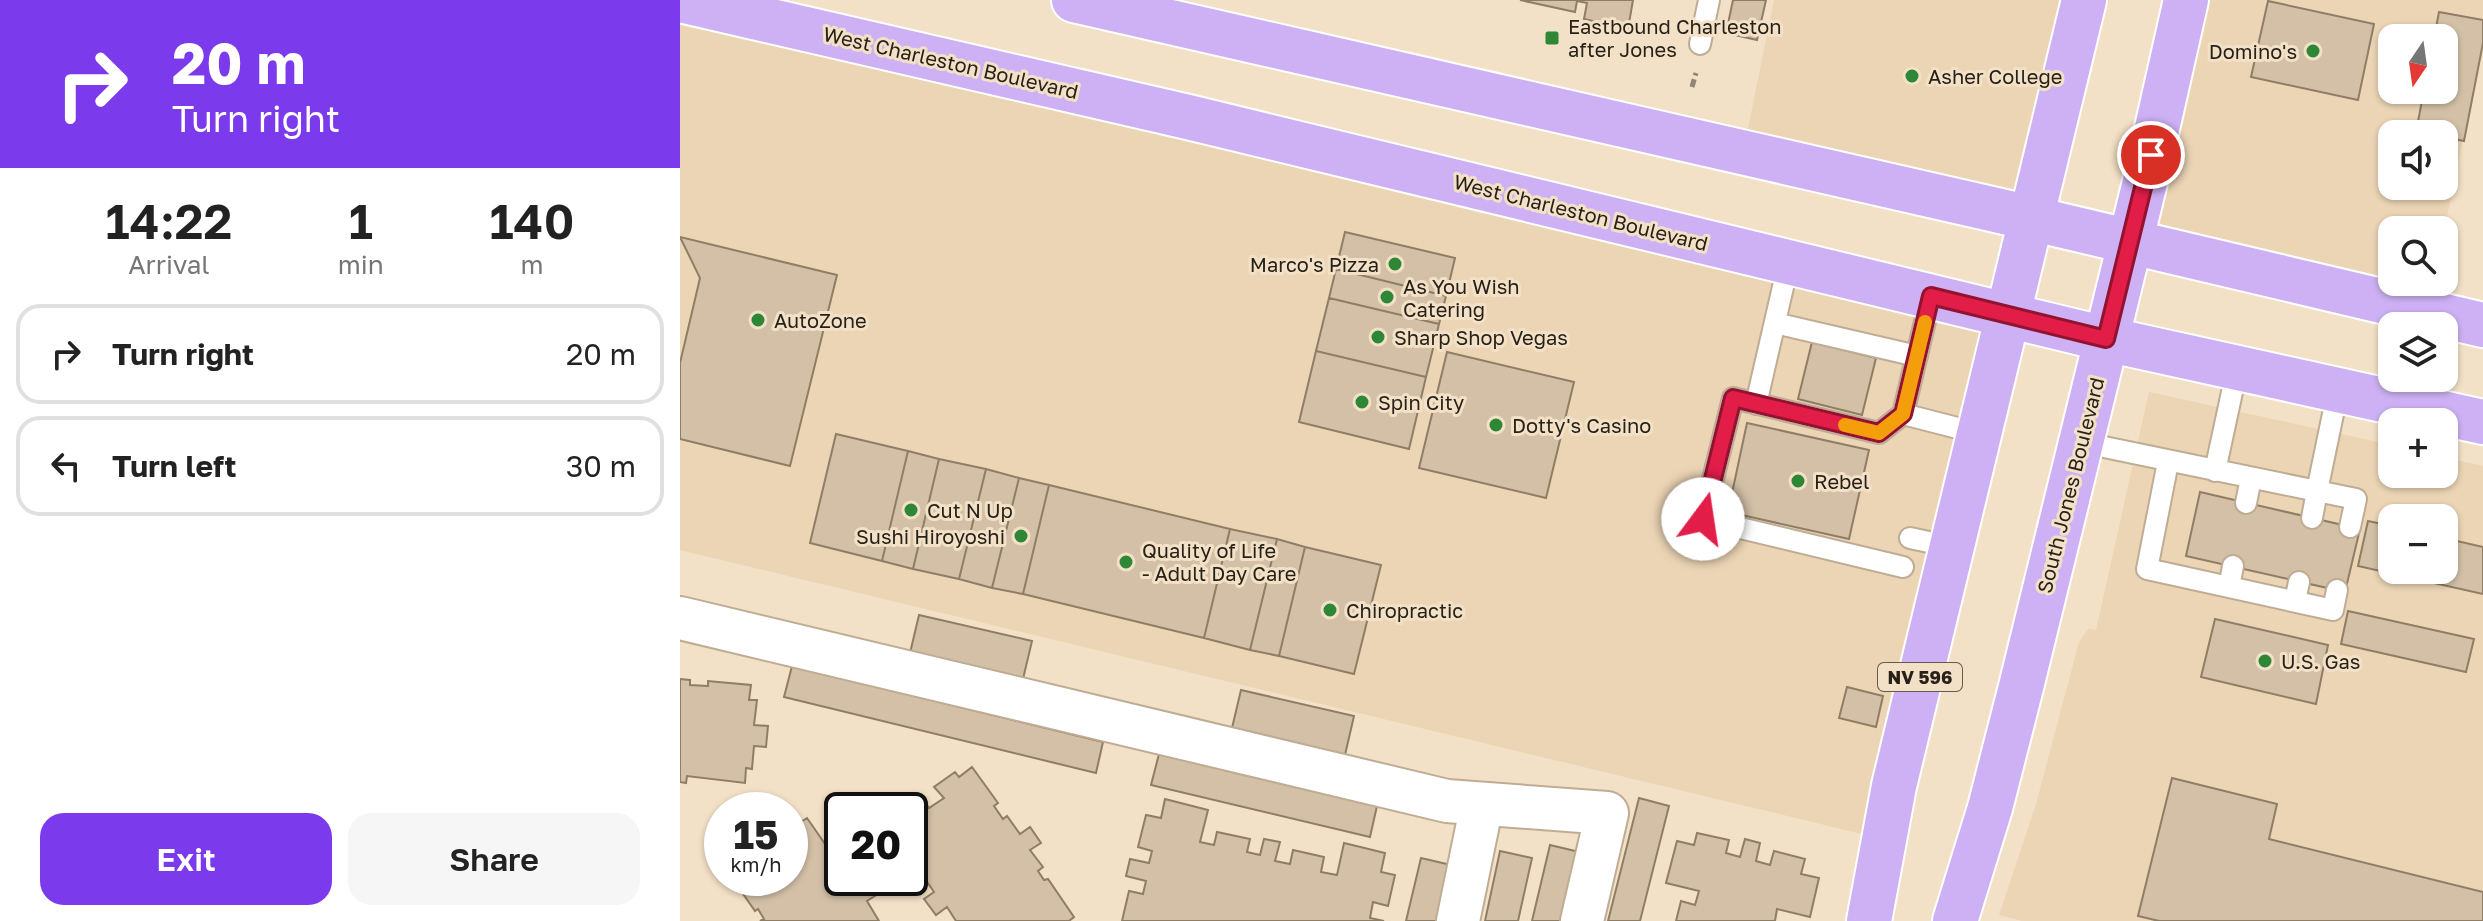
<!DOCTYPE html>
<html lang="en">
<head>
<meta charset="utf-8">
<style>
	body { margin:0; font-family:"Golos Text",sans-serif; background:#f6f6f6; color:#222; height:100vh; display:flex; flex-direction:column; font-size:30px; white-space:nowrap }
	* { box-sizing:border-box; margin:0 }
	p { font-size:26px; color:#767676 }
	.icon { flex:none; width:44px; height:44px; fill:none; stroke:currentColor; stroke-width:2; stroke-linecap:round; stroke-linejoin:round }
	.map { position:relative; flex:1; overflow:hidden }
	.sheet { display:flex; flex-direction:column; background:#fff; width:680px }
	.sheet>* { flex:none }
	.top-card { background:#7c3aed; color:#fff; overflow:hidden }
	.needle { width:52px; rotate:193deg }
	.fabs { position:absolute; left:1698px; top:24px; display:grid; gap:16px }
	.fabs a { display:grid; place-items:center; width:80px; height:80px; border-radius:16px; background:#fff; box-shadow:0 2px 6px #0004; font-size:40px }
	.speed { position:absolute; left:24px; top:792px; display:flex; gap:16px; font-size:40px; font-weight:700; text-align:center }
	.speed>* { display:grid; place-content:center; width:104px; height:104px; border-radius:50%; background:#fff; box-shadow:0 2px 6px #0004; line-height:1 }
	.speed small { font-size:20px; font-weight:400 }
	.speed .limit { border:4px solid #111; border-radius:12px; background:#fff; color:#111 }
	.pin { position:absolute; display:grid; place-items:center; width:68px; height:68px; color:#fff; margin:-34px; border:4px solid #fff; border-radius:50%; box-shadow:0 2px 8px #0007 }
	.me { position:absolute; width:88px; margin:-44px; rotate:14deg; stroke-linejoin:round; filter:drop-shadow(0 0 6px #0008) }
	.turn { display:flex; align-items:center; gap:28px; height:168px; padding:0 40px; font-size:36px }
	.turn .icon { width:104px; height:104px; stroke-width:2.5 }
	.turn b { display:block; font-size:56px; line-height:68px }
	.eta { display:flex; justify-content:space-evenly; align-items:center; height:136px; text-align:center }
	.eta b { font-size:48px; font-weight:600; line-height:56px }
	.cta { display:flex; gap:16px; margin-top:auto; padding:16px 40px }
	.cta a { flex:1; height:92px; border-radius:24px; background:#7c3aed; color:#fff; font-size:32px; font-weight:600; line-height:92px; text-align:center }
	.cta a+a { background:#f6f6f6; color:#222 }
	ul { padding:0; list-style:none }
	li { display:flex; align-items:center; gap:24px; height:100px; margin:0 16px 12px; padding:0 24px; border:4px solid #e0e0e0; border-radius:24px }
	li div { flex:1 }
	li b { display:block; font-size:30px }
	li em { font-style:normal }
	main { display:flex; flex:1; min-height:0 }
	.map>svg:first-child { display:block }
	.built { fill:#ecd5b5; fill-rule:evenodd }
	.building { fill:#d3c0a7; stroke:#8f7d66; stroke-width:2 }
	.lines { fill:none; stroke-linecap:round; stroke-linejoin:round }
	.lane-casing { stroke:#beac94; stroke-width:24 }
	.street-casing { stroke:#beac94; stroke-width:46 }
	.primary-casing { stroke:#fff; stroke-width:48 }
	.path { stroke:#918573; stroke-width:5; stroke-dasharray:8 4; stroke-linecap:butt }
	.lane { stroke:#fff; stroke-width:20 }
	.street { stroke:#fff; stroke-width:42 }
	.primary { stroke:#cdb1f4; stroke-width:44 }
	.route-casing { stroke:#92132f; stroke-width:20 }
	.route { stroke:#e11d48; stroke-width:14 }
	.slow { stroke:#f59e0b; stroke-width:14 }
	.poi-dot { fill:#2e8736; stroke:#f3e1c7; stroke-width:3 }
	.labels { text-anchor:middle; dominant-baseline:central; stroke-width:6; stroke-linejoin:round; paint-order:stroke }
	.shield { fill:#f3e1c7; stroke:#655b4c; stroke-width:2 }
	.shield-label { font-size:18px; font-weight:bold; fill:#282118 }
	.poi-label { font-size:20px; fill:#282118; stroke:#f3e1c7; text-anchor:start }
	.street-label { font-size:20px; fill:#282118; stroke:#f3e1c7 }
</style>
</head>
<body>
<main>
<section class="sheet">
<div class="top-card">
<div class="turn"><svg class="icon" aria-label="right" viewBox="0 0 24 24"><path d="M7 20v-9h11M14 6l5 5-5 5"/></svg><div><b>20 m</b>Turn right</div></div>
</div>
<div class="eta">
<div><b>14:22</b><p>Arrival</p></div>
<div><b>1</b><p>min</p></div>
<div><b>140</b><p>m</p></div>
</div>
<ul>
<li><svg class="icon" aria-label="right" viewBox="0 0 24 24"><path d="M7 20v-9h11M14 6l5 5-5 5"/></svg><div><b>Turn right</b></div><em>20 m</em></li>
<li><svg class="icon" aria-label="left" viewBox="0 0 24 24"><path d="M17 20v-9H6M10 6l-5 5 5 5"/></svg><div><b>Turn left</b></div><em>30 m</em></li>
</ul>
<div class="cta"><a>Exit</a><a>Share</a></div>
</section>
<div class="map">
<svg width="1803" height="921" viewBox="0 0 1803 921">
	<rect width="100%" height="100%" fill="#f3e1c7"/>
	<path class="built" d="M 0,0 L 1327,314 L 1182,834 L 0,550 Z
		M 1094,0 L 1404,0 L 1352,218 L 1063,153 Z
		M 1506,0 L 1803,0 L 1803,43 L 1764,231 L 1712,230 L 1712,282 L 1451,242 ZM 1712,38 L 1764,38 L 1764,90 L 1712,90 ZM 1712,134 L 1764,134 L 1764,186 L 1712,186 Z
		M 1469,392 L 1712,445 L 1712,474 L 1764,474 L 1764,457 L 1803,466 L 1803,921 L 1342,921 L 1319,915 L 1356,804 L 1399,642 L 1408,629 L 1416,630 ZM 1712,518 L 1764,518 L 1764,570 L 1712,570 Z"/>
	<path class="building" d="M 840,0 L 953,0 L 948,29 L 904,19 L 907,3 L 897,1 L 895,12 Z
		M 1053,0 L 1086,0 L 1077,40 L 1046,33 Z
		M 1588,1 L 1694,24 L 1678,100 L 1571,77 Z
		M 1759,12 L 1803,20 L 1803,43 L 1784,141 L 1764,137 L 1764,134 L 1736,132 L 1744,90 L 1764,90 L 1764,38 L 1754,38 Z
		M 665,232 L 775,258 L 766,296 L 656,269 Z
		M 0,237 L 157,275 L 110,466 L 0,439 L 0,363 L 20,278 Z
		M 656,269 L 766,296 L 759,324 L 649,298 Z
		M 649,298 L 759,324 L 746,377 L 636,351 Z
		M 1132,342 L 1196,358 L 1182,415 L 1118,399 Z
		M 636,351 L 746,377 L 729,449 L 619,422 Z
		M 767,352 L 894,382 L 866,498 L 739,468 Z
		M 1067,423 L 1189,450 L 1169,539 L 1048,512 Z
		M 156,434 L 228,451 L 202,561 L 130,543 Z
		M 228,451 L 259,459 L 233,569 L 202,561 Z
		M 259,459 L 306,469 L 279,579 L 233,569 Z
		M 306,469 L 339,478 L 312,588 L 279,579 Z
		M 339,478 L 369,485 L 343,594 L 312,588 Z
		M 369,485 L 550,529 L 524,638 L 343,594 Z
		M 1520,492 L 1680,529 L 1665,592 L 1506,556 Z
		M 1688,521 L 1712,526 L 1712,570 L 1764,570 L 1764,538 L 1803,547 L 1803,594 L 1678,566 Z
		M 550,529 L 597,539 L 570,650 L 524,638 Z
		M 597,539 L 625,547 L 599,656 L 570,650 Z
		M 625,547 L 701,565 L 674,674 L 599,656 Z
		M 1668,611 L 1794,639 L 1786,672 L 1661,644 Z
		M 239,615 L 352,641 L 343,679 L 230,653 Z
		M 1535,619 L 1648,645 L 1636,704 L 1521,677 Z
		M 112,666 L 423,742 L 416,773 L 104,697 Z
		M 0,679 L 10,680 L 10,685 L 28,686 L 28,681 L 71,685 L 69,700 L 77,700 L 74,725 L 88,726 L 86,747 L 74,746 L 72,769 L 66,768 L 65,783 L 7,776 L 6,783 L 0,782 Z
		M 1167,687 L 1203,696 L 1196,727 L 1159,718 Z
		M 561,690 L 674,716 L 665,755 L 552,728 Z
		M 479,754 L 697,806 L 690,837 L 471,785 Z
		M 292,767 L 318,803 L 314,806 L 323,819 L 327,816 L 340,834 L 350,827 L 361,843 L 350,850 L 363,867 L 358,871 L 364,880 L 368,879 L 394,917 L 389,921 L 276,921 L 267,907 L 256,915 L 244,899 L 254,892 L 241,873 L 246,869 L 230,851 L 230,810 L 221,810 L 241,796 L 249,808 L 264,798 L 254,787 L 275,772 L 279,777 Z
		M 1492,778 L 1597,804 L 1589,839 L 1803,892 L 1803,921 L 1479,921 L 1458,916 Z
		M 959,798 L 989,806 L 960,921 L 928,921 Z
		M 485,799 L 528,810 L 520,842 L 534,845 L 537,832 L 570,839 L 567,852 L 580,855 L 584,839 L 600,842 L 595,861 L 610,864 L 613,850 L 644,857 L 641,872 L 657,875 L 664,843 L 705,853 L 701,872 L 715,875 L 708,906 L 693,902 L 690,918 L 704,921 L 442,921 L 449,891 L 463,894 L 466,881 L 446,876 L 450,859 L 469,863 L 472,851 L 458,847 L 466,815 L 481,818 Z
		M 127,818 L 154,857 L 152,859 L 159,869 L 162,866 L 162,878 L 171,878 L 175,885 L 187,878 L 198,894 L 187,901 L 199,921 L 80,921 L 84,919 L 78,909 L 75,911 L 52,878 L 110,878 L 110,823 L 113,820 L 116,825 Z
		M 1017,833 L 1049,840 L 1046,853 L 1060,857 L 1065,839 L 1080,843 L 1076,861 L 1090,865 L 1094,851 L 1125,859 L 1121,874 L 1139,878 L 1130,917 L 1097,909 L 1095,921 L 996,921 L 1001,901 L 1015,905 L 1019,891 L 986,883 L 997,841 L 1014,845 Z
		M 870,845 L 908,854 L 891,921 L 852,921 Z
		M 820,851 L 852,858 L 838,921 L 805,921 Z
		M 741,858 L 771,865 L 757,921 L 726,921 Z"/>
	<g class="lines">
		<defs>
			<path id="lane" d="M 1020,44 L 1029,0
				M 1095,323 L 1237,356
				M 1076,404 L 1109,261
				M 1223,414 L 1297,433
				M 1400,442 L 1637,491 L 1658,390
				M 1488,462 L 1467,569 L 1653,610 L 1657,590
				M 1535,471 L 1557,369
				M 1566,503 L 1571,478
				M 1632,518 L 1637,491 L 1676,499 L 1670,527
				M 1230,538 L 1272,547
				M 1223,567 L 1023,519 L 1053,398 L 1199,433 L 1223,414 L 1251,296
				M 1549,587 L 1553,566
				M 1615,601 L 1619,582"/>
			<path id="street" d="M 0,618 L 767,801 L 927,813 L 902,921
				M 778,921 L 802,804"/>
			<path id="primary" d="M 0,0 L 508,117 L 1426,339 L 1803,422
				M 394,0 L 1316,210 L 1803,325
				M 1189,921 L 1214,786 L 1404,0
				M 1275,921 L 1310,808 L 1341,687 L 1464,186 L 1506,0"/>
		</defs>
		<use href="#lane" class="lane-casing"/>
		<use href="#street" class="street-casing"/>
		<use href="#primary" class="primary-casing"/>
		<path class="path" d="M 1012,87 L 1016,73"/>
		<use href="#lane" class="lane"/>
		<use href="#street" class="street"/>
		<use href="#primary" class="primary"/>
	</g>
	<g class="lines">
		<defs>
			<path id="route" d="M 1023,519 L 1053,398 L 1199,433 L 1223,414 L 1251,296 L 1426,339 L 1471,155"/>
		</defs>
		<use href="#route" class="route-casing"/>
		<use href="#route" class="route"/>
		<path class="slow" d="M 1165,425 L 1199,433 L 1223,414 L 1245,322"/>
	</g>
	<g class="poi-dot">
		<rect x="864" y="30" width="16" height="16" rx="4"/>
		<circle cx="1633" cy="51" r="8"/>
		<circle cx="1232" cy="76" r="8"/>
		<circle cx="715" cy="264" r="8"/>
		<circle cx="707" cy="297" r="8"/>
		<circle cx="78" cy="320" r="8"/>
		<circle cx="698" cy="337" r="8"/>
		<circle cx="682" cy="402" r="8"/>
		<circle cx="816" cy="425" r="8"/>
		<circle cx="1118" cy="481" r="8"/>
		<circle cx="231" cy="510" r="8"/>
		<circle cx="341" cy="536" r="8"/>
		<circle cx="446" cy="562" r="8"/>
		<circle cx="650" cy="610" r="8"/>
		<circle cx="1585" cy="661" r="8"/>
	</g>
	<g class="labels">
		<rect class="shield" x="1198" y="663" width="84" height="28" rx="6"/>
		<g class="shield-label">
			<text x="1240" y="677">NV 596</text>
		</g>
		<g class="poi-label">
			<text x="888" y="26">Eastbound Charleston<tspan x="888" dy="23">after Jones</tspan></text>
			<text x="1617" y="51" text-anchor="end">Domino's</text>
			<text x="1248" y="76">Asher College</text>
			<text x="699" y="264" text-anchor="end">Marco's Pizza</text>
			<text x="723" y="286">As You Wish<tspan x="723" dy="23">Catering</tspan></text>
			<text x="94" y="320">AutoZone</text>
			<text x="714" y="337">Sharp Shop Vegas</text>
			<text x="698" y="402">Spin City</text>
			<text x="832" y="425">Dotty's Casino</text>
			<text x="1134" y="481">Rebel</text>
			<text x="247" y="510">Cut N Up</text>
			<text x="325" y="536" text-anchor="end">Sushi Hiroyoshi</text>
			<text x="462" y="550">Quality of Life<tspan x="462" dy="23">- Adult Day Care</tspan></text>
			<text x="666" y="610">Chiropractic</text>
			<text x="1601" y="661">U.S. Gas</text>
		</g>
		<g class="street-label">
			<text transform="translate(271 62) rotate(13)">West Charleston Boulevard</text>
			<text transform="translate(901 212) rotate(14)">West Charleston Boulevard</text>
			<text transform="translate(1390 485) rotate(-76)">South Jones Boulevard</text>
		</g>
	</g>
</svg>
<div class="fabs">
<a><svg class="needle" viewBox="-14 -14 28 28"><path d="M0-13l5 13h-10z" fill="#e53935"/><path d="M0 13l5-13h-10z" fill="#767676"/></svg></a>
<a><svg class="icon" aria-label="sound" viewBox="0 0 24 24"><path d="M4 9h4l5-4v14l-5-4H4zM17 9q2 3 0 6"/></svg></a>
<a><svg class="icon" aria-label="search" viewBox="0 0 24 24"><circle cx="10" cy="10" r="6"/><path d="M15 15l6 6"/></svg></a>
<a><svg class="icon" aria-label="layers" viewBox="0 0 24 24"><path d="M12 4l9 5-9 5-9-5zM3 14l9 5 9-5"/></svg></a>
<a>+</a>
<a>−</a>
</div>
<div class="speed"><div>15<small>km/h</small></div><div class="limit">20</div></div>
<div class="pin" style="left:1471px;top:155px;background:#d93025"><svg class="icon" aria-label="arrive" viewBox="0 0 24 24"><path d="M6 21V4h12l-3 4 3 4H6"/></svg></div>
<svg class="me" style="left:1023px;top:519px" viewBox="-20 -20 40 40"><circle r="19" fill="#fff"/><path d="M0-13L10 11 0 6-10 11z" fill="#e11d48"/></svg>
</div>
</main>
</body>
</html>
